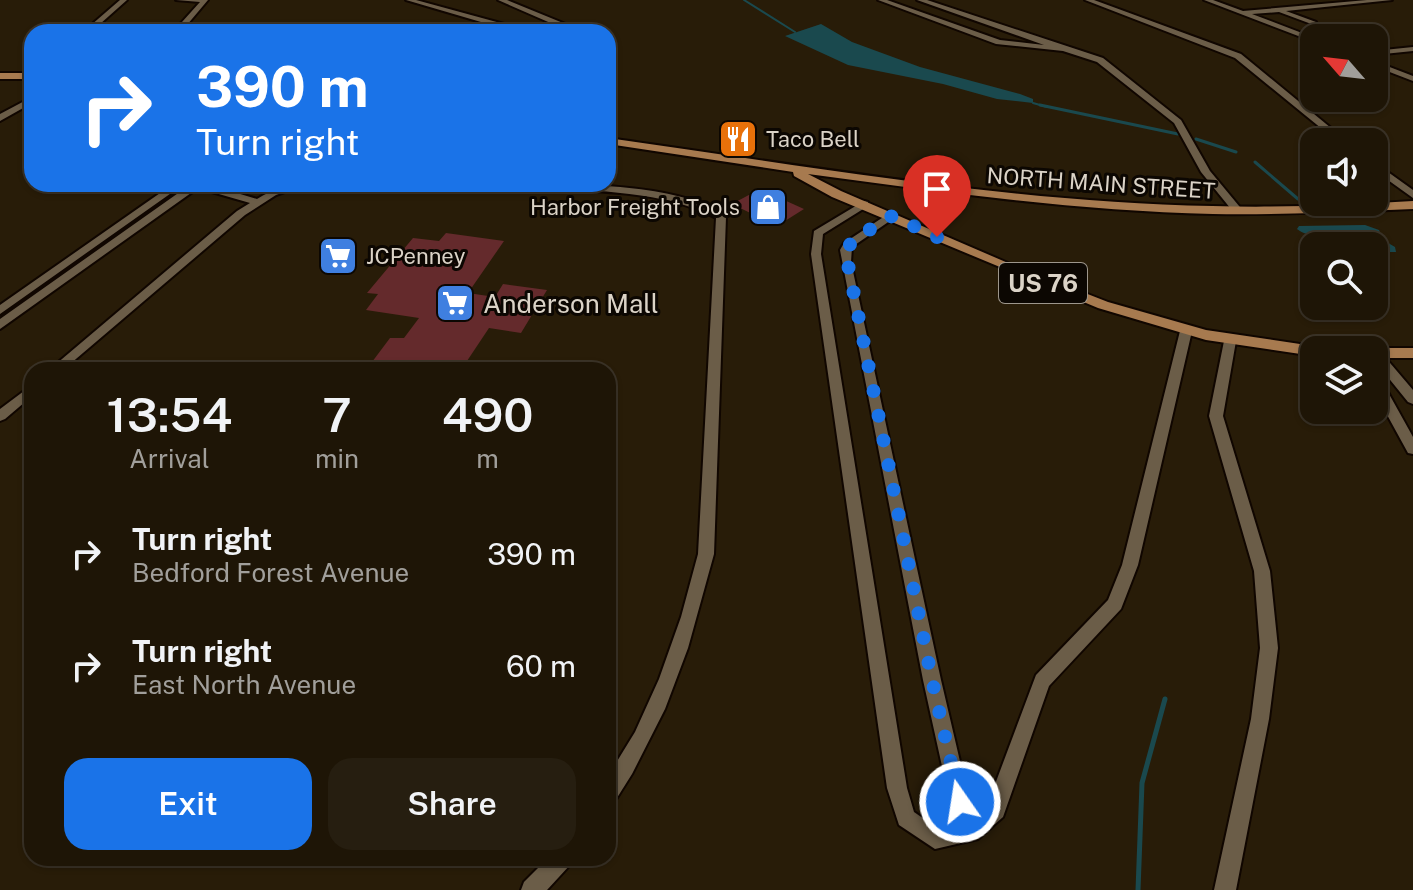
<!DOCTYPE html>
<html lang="en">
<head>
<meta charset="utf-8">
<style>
	body { margin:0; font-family:"Public Sans",sans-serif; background:#261e10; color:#f1f3f6; height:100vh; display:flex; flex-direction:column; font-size:30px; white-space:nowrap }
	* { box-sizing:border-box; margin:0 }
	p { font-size:26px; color:#a19f9b }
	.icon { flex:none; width:44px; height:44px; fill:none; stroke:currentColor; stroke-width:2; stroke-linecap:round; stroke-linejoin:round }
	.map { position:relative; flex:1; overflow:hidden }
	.sheet { position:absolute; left:24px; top:362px; width:592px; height:504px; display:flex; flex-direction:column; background:#1e1506; border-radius:24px; box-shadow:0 2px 6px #0004,0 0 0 2px #3c3428 }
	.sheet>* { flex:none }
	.banner { position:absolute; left:24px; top:24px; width:592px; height:168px; border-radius:24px; box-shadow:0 2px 6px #0004,0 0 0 2px #3c3428; background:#1a73e8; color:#fff; overflow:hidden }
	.needle { width:52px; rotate:298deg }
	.fabs { position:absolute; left:1300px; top:24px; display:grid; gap:16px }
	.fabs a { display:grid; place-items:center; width:88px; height:88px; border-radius:16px; background:#1e1506; box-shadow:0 2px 6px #0004,0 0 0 2px #3c3428; font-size:40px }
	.pin { position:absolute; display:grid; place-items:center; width:68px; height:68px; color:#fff; margin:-82px -34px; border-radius:50% 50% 50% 0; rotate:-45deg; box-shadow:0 0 8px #0007 }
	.pin .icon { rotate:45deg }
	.me { position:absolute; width:88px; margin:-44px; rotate:347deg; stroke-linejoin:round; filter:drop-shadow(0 0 6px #0008) }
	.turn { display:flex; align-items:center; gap:28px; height:168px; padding:0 40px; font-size:36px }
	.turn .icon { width:104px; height:104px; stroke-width:2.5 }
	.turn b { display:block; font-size:56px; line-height:68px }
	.eta { display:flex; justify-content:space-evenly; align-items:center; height:136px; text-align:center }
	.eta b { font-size:48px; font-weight:600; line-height:56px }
	.action { display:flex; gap:16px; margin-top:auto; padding:16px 40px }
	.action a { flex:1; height:92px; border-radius:24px; background:#1a73e8; color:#fff; font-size:32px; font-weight:600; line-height:92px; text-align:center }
	.action a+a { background:#261e10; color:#f1f3f6 }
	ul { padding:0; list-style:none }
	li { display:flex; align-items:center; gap:24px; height:112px; padding:0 40px }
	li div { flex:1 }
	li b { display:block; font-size:30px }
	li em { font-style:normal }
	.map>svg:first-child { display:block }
	.water { fill:#1a494e }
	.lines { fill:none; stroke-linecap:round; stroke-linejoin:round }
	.stream-far2 { stroke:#1a494e; stroke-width:2 }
	.stream-far1 { stroke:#1a494e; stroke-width:3 }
	.stream { stroke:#1a494e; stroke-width:5 }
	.building { fill:#642a2c }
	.minor-casing { stroke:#100600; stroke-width:4 }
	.major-casing { stroke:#100600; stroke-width:4 }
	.minor { fill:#6b5d48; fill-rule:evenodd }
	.major { fill:#a77a4f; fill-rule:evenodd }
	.route { stroke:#1a73e8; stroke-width:14; stroke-dasharray:0 25.2 }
	.labels { text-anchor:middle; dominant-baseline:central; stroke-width:6; stroke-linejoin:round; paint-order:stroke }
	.far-poi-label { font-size:22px; fill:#dbd3c7; stroke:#0c0702; text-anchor:start }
	.far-street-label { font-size:22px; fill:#dbd3c7; stroke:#0c0702 }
	.shield { fill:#0c0702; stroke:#9d968c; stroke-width:2 }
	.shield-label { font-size:24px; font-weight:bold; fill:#dbd3c7 }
	.poi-label { font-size:26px; fill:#dbd3c7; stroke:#0c0702; text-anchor:start }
</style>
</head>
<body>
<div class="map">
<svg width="1413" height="890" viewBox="0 0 1413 890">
	<rect width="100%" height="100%" fill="#281c08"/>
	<path class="water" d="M 821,24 L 852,42 L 920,67 L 1020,94 L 1033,99 L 1033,103 L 997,99 L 943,84 L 848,65 L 785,36 Z
		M 1365,225 L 1379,230 L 1383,240 L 1395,247 L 1396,252 L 1374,252 L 1374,246 C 1362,246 1356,237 1343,235 C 1327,233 1311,240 1297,229 L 1299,226 Z"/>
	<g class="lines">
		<path class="stream-far2" d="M 744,0 L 795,32
			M 1033,103 L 1047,107"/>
		<path class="stream-far1" d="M 1040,105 L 1178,134
			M 1196,139 L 1236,152
			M 1255,162 L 1298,199"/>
		<path class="stream" d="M 1138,890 L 1142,783 L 1165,699"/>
	</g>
	<path class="building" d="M 760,189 L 804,209 L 777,226 L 732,204 Z
		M 446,233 L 504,241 L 468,293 L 495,297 L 503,284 L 547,290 L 521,333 L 489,328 L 461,370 L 366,370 L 390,338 L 404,338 L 419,318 L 366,310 L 378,294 L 367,293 L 413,238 L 439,241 Z"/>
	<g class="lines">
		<defs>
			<path id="minor" d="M 120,0 L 127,0 L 91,32 L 83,32 Z
				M 176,0 L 208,0 L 181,32 L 173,32 L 200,2 Z
				M 406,0 L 416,0 L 504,24 L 507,32 L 499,32 L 498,27 Z
				M 498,0 L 507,0 L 568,25 L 572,32 L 564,32 L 562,28 Z
				M 878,0 L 887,0 L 1000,40 L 1044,45 L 917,0 L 927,0 L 1103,58 L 1181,120 L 1210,171 L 1244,212 L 1235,214 L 1201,172 L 1174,123 L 1097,62 L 1063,51 L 996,44 Z
				M 1085,0 L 1094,0 L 1241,54 L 1348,142 L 1338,142 L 1235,58 Z
				M 1204,0 L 1213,0 L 1243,11 L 1367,0 L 1392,0 L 1286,11 L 1316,22 L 1314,25 L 1279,12 L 1252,14 L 1315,38 L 1314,42 Z
				M 1413,47 L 1413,51 L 1374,55 L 1374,51 Z
				M 1374,61 L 1413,76 L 1413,81 L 1374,66 Z
				M 32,97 L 32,103 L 0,121 L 0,114 Z
				M 1374,162 L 1413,190 L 1413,198 L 1374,170 Z
				M 173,184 L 184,184 L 0,314 L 0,305 Z
				M 191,184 L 207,184 L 257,199 C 273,189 288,184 307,184 L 276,195 L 245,215 L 63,370 L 49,370 L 237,211 L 250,203 L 198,188 L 0,329 L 0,319 Z
				M 534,184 C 584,184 687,185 726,217 L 714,554 L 688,648 L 665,709 L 632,774 L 615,801 L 608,804 L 608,776 L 635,732 L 659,679 L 681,617 L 698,554 L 716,218 C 663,190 597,192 539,187 Z
				M 864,201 L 868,202 L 868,206 L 823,234 L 821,254 L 907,788 L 914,812 L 937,828 L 955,825 L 923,680 L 840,250 L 844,243 L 888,214 L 897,216 L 852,247 L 851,262 L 941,680 L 973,817 L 988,803 L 1036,675 L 1108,600 L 1122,565 L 1180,331 L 1186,327 L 1192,331 L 1138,565 L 1121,609 L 1049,686 L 1003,817 L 978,839 L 935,849 L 899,825 L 887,788 L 811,254 L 814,231 Z
				M 1230,337 L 1236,341 L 1223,416 L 1270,571 L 1278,648 L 1269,719 L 1236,890 L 1214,890 L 1251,719 L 1260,648 L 1254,571 L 1209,416 L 1224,341 Z
				M 1375,349 L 1379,350 L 1413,390 L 1413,404 L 1408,402 L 1374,360 L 1374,350 L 1371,350 Z
				M 1374,375 L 1379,376 L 1413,437 L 1413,454 L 1408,453 L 1374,391 Z
				M 32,385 L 32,396 L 5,419 L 0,421 L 0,409 Z
				M 548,858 L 573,858 L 570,865 L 547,890 L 521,890 L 524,882 Z"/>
			<path id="major" d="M 0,73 L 32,73 L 32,79 L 0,79 Z
				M 608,138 C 808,166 1010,202 1212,206 C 1279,208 1346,205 1413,201 L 1413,209 C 1346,212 1280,215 1213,214 C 1077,211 942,192 808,174 L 841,191 L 1008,263 L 1108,302 L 1206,330 L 1320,347 L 1321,350 L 1314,350 L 1314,356 L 1206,340 L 1098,308 L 832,197 L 794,176 L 793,172 L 608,144 Z
				M 1374,348 L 1413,348 L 1413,358 L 1374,358 L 1374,350 L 1368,350 Z"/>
		</defs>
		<use href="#minor" class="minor-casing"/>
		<use href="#major" class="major-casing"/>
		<use href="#minor" class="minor"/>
		<use href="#major" class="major"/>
	</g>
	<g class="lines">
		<path class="route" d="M 937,237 L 892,216 L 856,238 L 845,250 L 932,680 L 960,802"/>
	</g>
	<defs>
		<symbol id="restaurant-square" viewBox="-11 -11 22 22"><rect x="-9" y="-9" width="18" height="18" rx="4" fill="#e8710a" stroke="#0c0702"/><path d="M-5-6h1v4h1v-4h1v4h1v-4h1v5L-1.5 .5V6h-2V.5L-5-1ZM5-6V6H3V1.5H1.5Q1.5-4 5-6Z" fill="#fff"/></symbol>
		<symbol id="shop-square" viewBox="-11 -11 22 22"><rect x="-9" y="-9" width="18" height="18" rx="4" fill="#3f7fe0" stroke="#0c0702"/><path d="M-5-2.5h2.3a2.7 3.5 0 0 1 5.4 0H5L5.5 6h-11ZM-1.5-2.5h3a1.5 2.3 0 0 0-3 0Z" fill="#fff"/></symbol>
		<symbol id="supermarket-square" viewBox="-11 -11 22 22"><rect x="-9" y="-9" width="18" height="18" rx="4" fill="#3f7fe0" stroke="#0c0702"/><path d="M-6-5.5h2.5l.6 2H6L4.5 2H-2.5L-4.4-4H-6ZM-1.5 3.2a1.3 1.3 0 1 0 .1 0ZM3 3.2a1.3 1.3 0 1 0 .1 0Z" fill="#fff"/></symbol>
	</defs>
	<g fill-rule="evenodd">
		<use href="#restaurant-square" x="716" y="117" width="44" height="44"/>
		<use href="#shop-square" x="746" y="185" width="44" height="44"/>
		<use href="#supermarket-square" x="316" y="234" width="44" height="44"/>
		<use href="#supermarket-square" x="433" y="281" width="44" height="44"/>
	</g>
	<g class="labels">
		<g class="far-poi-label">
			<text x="766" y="139">Taco Bell</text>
			<text x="740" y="207" text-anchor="end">Harbor Freight Tools</text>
			<text x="366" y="256">JCPenney</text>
		</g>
		<g class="far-street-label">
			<text transform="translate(1101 183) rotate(4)">NORTH MAIN STREET</text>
		</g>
		<rect class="shield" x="999" y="263" width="88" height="40" rx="6"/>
		<g class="shield-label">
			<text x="1043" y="283">US 76</text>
		</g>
		<g class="poi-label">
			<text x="483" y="303">Anderson Mall</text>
		</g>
	</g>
</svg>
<div class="fabs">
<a><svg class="needle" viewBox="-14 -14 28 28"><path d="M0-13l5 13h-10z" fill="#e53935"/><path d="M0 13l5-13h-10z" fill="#a19f9b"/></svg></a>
<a><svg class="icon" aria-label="sound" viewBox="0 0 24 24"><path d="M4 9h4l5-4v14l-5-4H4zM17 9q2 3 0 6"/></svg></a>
<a><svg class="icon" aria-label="search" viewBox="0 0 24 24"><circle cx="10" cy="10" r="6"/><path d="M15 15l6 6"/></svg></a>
<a><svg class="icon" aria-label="layers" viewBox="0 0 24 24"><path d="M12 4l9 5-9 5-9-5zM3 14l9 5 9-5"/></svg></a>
</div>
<div class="pin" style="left:937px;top:237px;background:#d93025"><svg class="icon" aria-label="arrive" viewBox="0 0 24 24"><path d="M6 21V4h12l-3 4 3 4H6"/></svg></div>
<svg class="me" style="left:960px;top:802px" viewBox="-20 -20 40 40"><circle r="17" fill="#1a73e8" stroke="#fff" stroke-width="3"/><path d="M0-11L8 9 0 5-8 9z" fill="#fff"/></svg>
<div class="banner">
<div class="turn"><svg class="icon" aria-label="right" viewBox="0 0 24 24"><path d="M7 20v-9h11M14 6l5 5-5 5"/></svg><div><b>390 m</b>Turn right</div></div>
</div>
<section class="sheet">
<div class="eta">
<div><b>13:54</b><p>Arrival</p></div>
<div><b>7</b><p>min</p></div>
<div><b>490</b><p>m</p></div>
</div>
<ul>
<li><svg class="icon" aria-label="right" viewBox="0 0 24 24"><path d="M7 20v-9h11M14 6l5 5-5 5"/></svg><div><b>Turn right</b><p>Bedford Forest Avenue</p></div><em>390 m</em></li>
<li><svg class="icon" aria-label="right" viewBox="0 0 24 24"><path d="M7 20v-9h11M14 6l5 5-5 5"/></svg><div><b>Turn right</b><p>East North Avenue</p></div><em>60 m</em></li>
</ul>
<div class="action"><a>Exit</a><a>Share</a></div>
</section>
</div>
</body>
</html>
